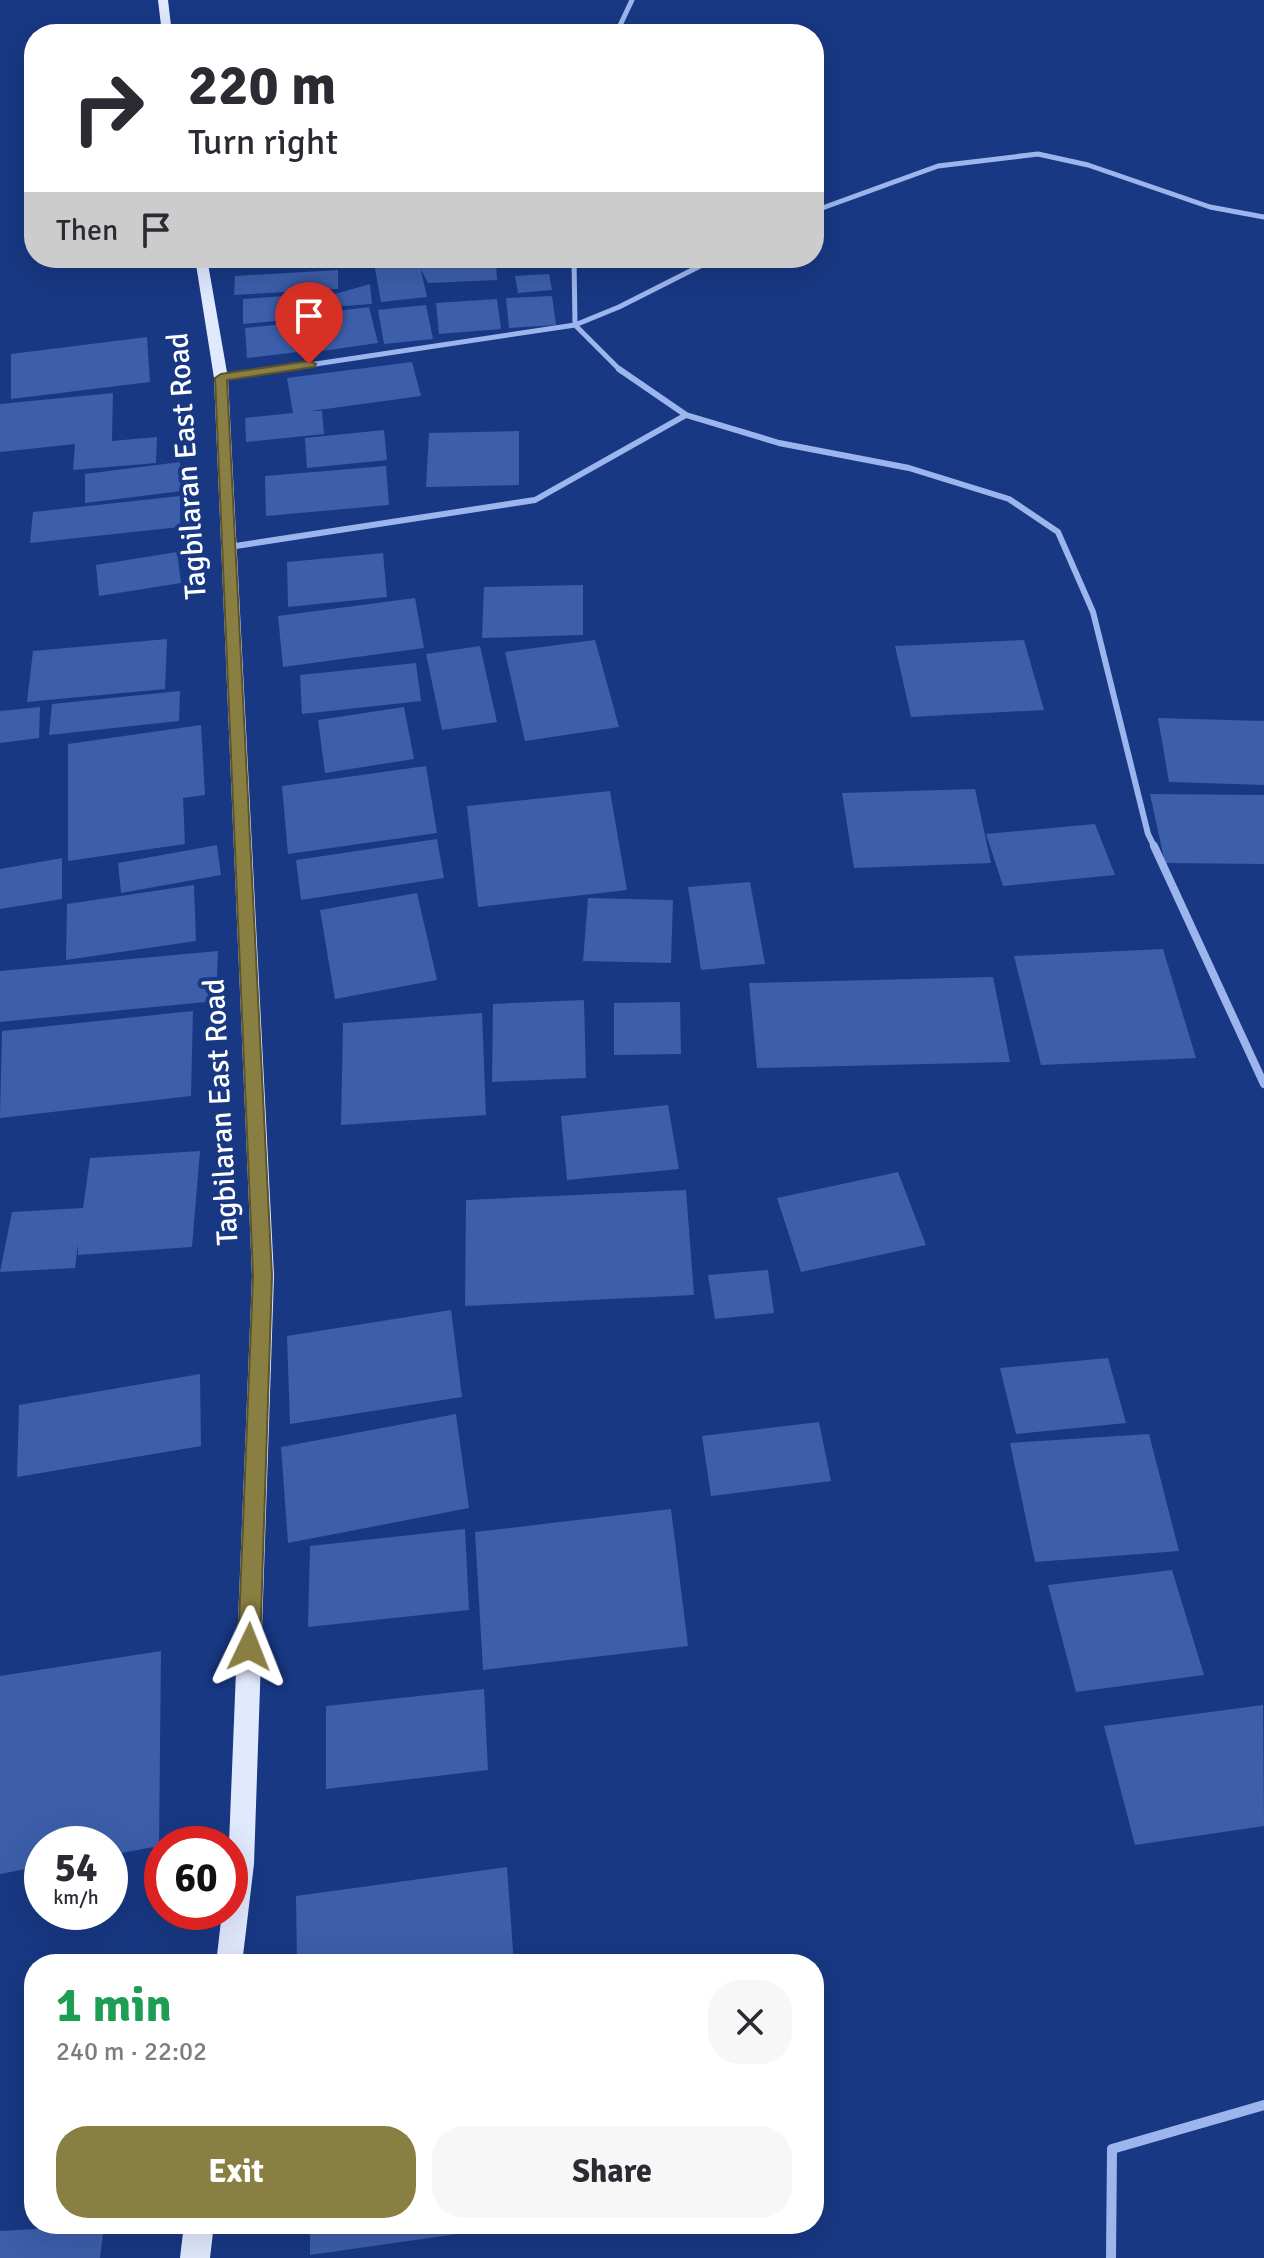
<!DOCTYPE html>
<html lang="en">
<head>
<meta charset="utf-8">
<style>
	body { margin:0; font-family:Signika,sans-serif; background:#f7f7f7; color:#2b2b33; height:100vh; display:flex; flex-direction:column; font-size:30px; white-space:nowrap }
	* { box-sizing:border-box; margin:0 }
	p { font-size:26px; color:#7c7c81 }
	.icon { flex:none; width:44px; height:44px; fill:none; stroke:currentColor; stroke-width:2; stroke-linecap:round; stroke-linejoin:round }
	.map { position:relative; flex:1; overflow:hidden }
	.drawer { position:absolute; left:24px; top:1954px; width:800px; height:280px; display:flex; flex-direction:column; background:#fff; border-radius:32px; box-shadow:0 8px 32px #0002 }
	.drawer>* { flex:none }
	.top-card { position:absolute; left:24px; top:24px; width:800px; height:244px; border-radius:32px; box-shadow:0 8px 32px #0002; background:#fff; color:#2b2b33; overflow:hidden }
	.speed { position:absolute; left:24px; top:1826px; display:flex; gap:16px; font-size:40px; font-weight:700; text-align:center }
	.speed>* { display:grid; place-content:center; width:104px; height:104px; border-radius:50%; background:#fff; box-shadow:0 8px 32px #0002; line-height:1 }
	.speed small { font-size:20px; font-weight:400 }
	.speed .limit { border:12px solid #d22; background:#fff; color:#111 }
	.pin { position:absolute; display:grid; place-items:center; width:68px; height:68px; color:#fff; margin:-82px -34px; border-radius:50% 50% 50% 0; rotate:-45deg; box-shadow:0 0 8px #0007 }
	.pin .icon { rotate:45deg }
	.me { position:absolute; width:88px; margin:-44px; rotate:2deg; stroke-linejoin:round; filter:drop-shadow(0 0 6px #0008) }
	.turn { display:flex; align-items:center; gap:28px; height:168px; padding:0 32px; font-size:36px }
	.turn .icon { width:104px; height:104px; stroke-width:2.5 }
	.turn b { display:block; font-size:56px; line-height:68px }
	.then { display:flex; align-items:center; height:76px; padding:0 32px; background:#0003; gap:16px; font-size:30px }
	.round { display:grid; place-items:center; flex:none; width:84px; height:84px; border-radius:32px; background:#f7f7f7 }
	.overview { display:flex; align-items:center; justify-content:space-between; height:136px; padding:0 32px }
	h1 { font-size:48px; font-weight:700; line-height:60px; color:#1e9e55 }
	.cta { display:flex; gap:16px; margin-top:auto; padding:16px 32px }
	.cta a { flex:1; height:92px; border-radius:32px; background:#8a7f43; color:#fff; font-size:32px; font-weight:700; line-height:92px; text-align:center }
	.cta a+a { background:#f7f7f7; color:#2b2b33 }
	.map>svg:first-child { display:block }
	.building { fill:#3c5eab }
	.lines { fill:none; stroke-linecap:round; stroke-linejoin:round }
	.minor-far3 { stroke:#9cb5ec; stroke-width:5 }
	.minor-far2 { stroke:#9cb5ec; stroke-width:6 }
	.minor-far1 { stroke:#9cb5ec; stroke-width:8 }
	.minor { stroke:#9cb5ec; stroke-width:10 }
	.primary { fill:#e1e9ff; fill-rule:evenodd }
	.route { fill:#8a7f43; stroke:#5a532c; stroke-width:2 }
	.labels { text-anchor:middle; dominant-baseline:central; stroke-width:8; stroke-linejoin:round; paint-order:stroke }
	.street-label { font-size:30px; fill:#fff; stroke:#183884 }
</style>
</head>
<body>
<div class="map">
<svg width="1264" height="2258" viewBox="0 0 1264 2258">
	<rect width="100%" height="100%" fill="#183884"/>
	<path class="building" d="M 373,258 L 418,258 L 427,297 L 381,302 Z
		M 496,264 L 497,280 L 428,283 L 420,268 Z
		M 338,270 L 338,289 L 234,295 L 235,276 Z
		M 549,274 L 552,290 L 518,293 L 515,276 Z
		M 370,284 L 372,304 L 330,307 L 335,294 Z
		M 297,295 L 298,319 L 243,324 L 243,299 Z
		M 552,296 L 556,325 L 509,328 L 506,298 Z
		M 497,299 L 501,329 L 439,334 L 436,303 Z
		M 426,305 L 433,339 L 384,344 L 378,310 Z
		M 369,307 L 378,343 L 315,352 L 306,315 Z
		M 304,322 L 307,351 L 247,358 L 245,328 Z
		M 147,337 L 150,382 L 11,399 L 11,354 Z
		M 412,362 L 421,396 L 311,411 L 322,411 L 324,434 L 246,442 L 245,418 L 293,413 L 287,378 Z
		M 113,393 L 112,441 L 157,437 L 156,463 L 73,470 L 75,444 L 0,452 L 0,404 Z
		M 384,430 L 387,460 L 307,468 L 305,438 Z
		M 519,431 L 519,485 L 426,487 L 429,433 Z
		M 180,462 L 182,491 L 85,503 L 85,474 Z
		M 386,466 L 389,505 L 266,516 L 265,476 Z
		M 180,496 L 180,527 L 30,543 L 33,512 Z
		M 177,552 L 181,583 L 99,596 L 96,565 Z
		M 383,553 L 387,597 L 288,607 L 287,562 Z
		M 583,585 L 583,635 L 482,638 L 484,587 Z
		M 415,598 L 424,648 L 283,667 L 278,616 Z
		M 167,639 L 165,689 L 27,702 L 33,651 Z
		M 595,640 L 619,727 L 525,741 L 505,652 Z
		M 1024,640 L 1044,710 L 911,717 L 895,646 Z
		M 480,646 L 497,722 L 442,730 L 426,654 Z
		M 416,663 L 421,701 L 302,714 L 300,675 Z
		M 180,691 L 179,721 L 49,735 L 52,704 Z
		M 40,707 L 39,738 L 0,743 L 0,711 Z
		M 404,707 L 414,759 L 325,773 L 318,720 Z
		M 1158,718 L 1264,721 L 1264,785 L 1169,782 Z
		M 201,725 L 205,795 L 183,798 L 185,844 L 68,861 L 68,744 Z
		M 426,766 L 437,833 L 288,854 L 282,786 Z
		M 975,789 L 991,863 L 854,868 L 842,793 Z
		M 610,791 L 627,890 L 478,907 L 467,806 Z
		M 1150,794 L 1264,795 L 1264,864 L 1165,863 Z
		M 1095,824 L 1115,875 L 1003,886 L 986,834 Z
		M 437,839 L 444,878 L 301,900 L 296,860 Z
		M 217,845 L 221,875 L 121,893 L 118,863 Z
		M 62,858 L 62,899 L 0,909 L 0,869 Z
		M 750,882 L 765,964 L 701,970 L 688,887 Z
		M 194,885 L 196,941 L 66,960 L 67,904 Z
		M 417,893 L 437,980 L 335,999 L 320,910 Z
		M 588,898 L 673,900 L 671,963 L 583,961 Z
		M 1163,949 L 1196,1058 L 1041,1065 L 1014,956 Z
		M 218,951 L 216,1001 L 0,1022 L 0,971 Z
		M 993,977 L 1010,1062 L 757,1068 L 749,983 Z
		M 584,1000 L 586,1078 L 492,1082 L 493,1004 Z
		M 680,1002 L 681,1054 L 614,1055 L 614,1003 Z
		M 193,1011 L 191,1096 L 0,1118 L 2,1031 Z
		M 482,1013 L 486,1115 L 341,1125 L 343,1023 Z
		M 668,1105 L 679,1169 L 567,1180 L 561,1116 Z
		M 200,1151 L 192,1247 L 78,1255 L 78,1244 L 75,1268 L 0,1272 L 12,1212 L 83,1208 L 90,1158 Z
		M 898,1172 L 926,1245 L 801,1272 L 777,1198 Z
		M 686,1190 L 694,1295 L 465,1306 L 466,1200 Z
		M 768,1270 L 774,1313 L 715,1319 L 708,1275 Z
		M 451,1310 L 462,1397 L 290,1424 L 287,1336 Z
		M 1108,1358 L 1126,1423 L 1016,1434 L 1000,1368 Z
		M 200,1374 L 201,1446 L 17,1477 L 19,1405 Z
		M 456,1414 L 469,1508 L 288,1543 L 281,1447 Z
		M 819,1422 L 831,1481 L 711,1496 L 702,1436 Z
		M 1149,1434 L 1179,1551 L 1035,1562 L 1010,1443 Z
		M 671,1509 L 688,1646 L 483,1670 L 475,1532 Z
		M 465,1529 L 469,1610 L 308,1627 L 310,1546 Z
		M 1172,1570 L 1204,1675 L 1076,1692 L 1048,1585 Z
		M 161,1651 L 159,1846 L 110,1855 L 110,1844 L 42,1844 L 42,1866 L 0,1874 L 0,1676 Z
		M 484,1689 L 488,1770 L 326,1789 L 326,1706 Z
		M 1263,1705 L 1264,1826 L 1135,1845 L 1104,1726 Z
		M 507,1867 L 514,1964 L 297,1964 L 296,1896 Z
		M 310,2224 L 513,2224 L 513,2226 L 310,2255 Z
		M 104,2225 L 100,2258 L 0,2258 L 0,2231 Z"/>
	<g class="lines">
		<path class="minor-far3" d="M 616,34 L 632,0
			M 814,211 L 938,166 L 1038,154 L 1088,165 L 1210,207 L 1264,217
			M 574,258 L 575,325 L 621,371
			M 269,371 L 575,325 L 619,307 L 716,258"/>
		<path class="minor-far2" d="M 619,369 L 686,415 L 779,443 L 909,468 L 1009,499 L 1058,532 L 1093,612 L 1148,834 L 1155,848
			M 221,378 L 282,369
			M 229,547 L 535,500 L 686,415"/>
		<path class="minor-far1" d="M 1154,846 L 1264,1084"/>
		<path class="minor" d="M 1111,2258 L 1112,2149 L 1264,2105"/>
		<path class="primary" d="M 158,0 L 168,0 L 172,34 L 162,34 Z
			M 195,258 L 207,258 L 228,378 L 274,1276 L 254,1864 L 242,1964 L 216,1964 L 222,1912 L 230,1912 L 229,1844 L 252,1276 L 214,378 Z
			M 184,2224 L 214,2224 L 210,2258 L 180,2258 Z"/>
	</g>
	<path class="route" d="M 309,361 L 316,364 L 314,367 L 227,380 L 272,1276 L 260,1647 L 257,1655 L 249,1658 L 241,1655 L 238,1647 L 253,1276 L 215,378 L 221,374 Z"/>
	<g class="labels">
		<g class="street-label">
			<text transform="translate(187 466) rotate(-94)">Tagbilaran East Road</text>
			<text transform="translate(221 1112) rotate(-93)">Tagbilaran East Road</text>
		</g>
	</g>
</svg>
<div class="speed"><div>54<small>km/h</small></div><div class="limit">60</div></div>
<div class="pin" style="left:309px;top:364px;background:#d93025"><svg class="icon" aria-label="arrive" viewBox="0 0 24 24"><path d="M6 21V4h12l-3 4 3 4H6"/></svg></div>
<svg class="me" style="left:249px;top:1647px" viewBox="-20 -20 40 40"><path d="M0-17L14 15 0 8-14 15z" fill="#8a7f43" stroke="#fff" stroke-width="4"/></svg>
<div class="top-card">
<div class="turn"><svg class="icon" aria-label="right" viewBox="0 0 24 24"><path d="M7 20v-9h11M14 6l5 5-5 5"/></svg><div><b>220 m</b>Turn right</div></div>
<div class="then">Then<svg class="icon" aria-label="arrive" viewBox="0 0 24 24"><path d="M6 21V4h12l-3 4 3 4H6"/></svg></div>
</div>
<section class="drawer">
<div class="overview"><div><h1>1 min</h1><p>240 m · 22:02</p></div><a class="round"><svg class="icon" aria-label="close" viewBox="0 0 24 24"><path d="M6 6l12 12M18 6L6 18"/></svg></a></div>
<div class="cta"><a>Exit</a><a>Share</a></div>
</section>
</div>
</body>
</html>
